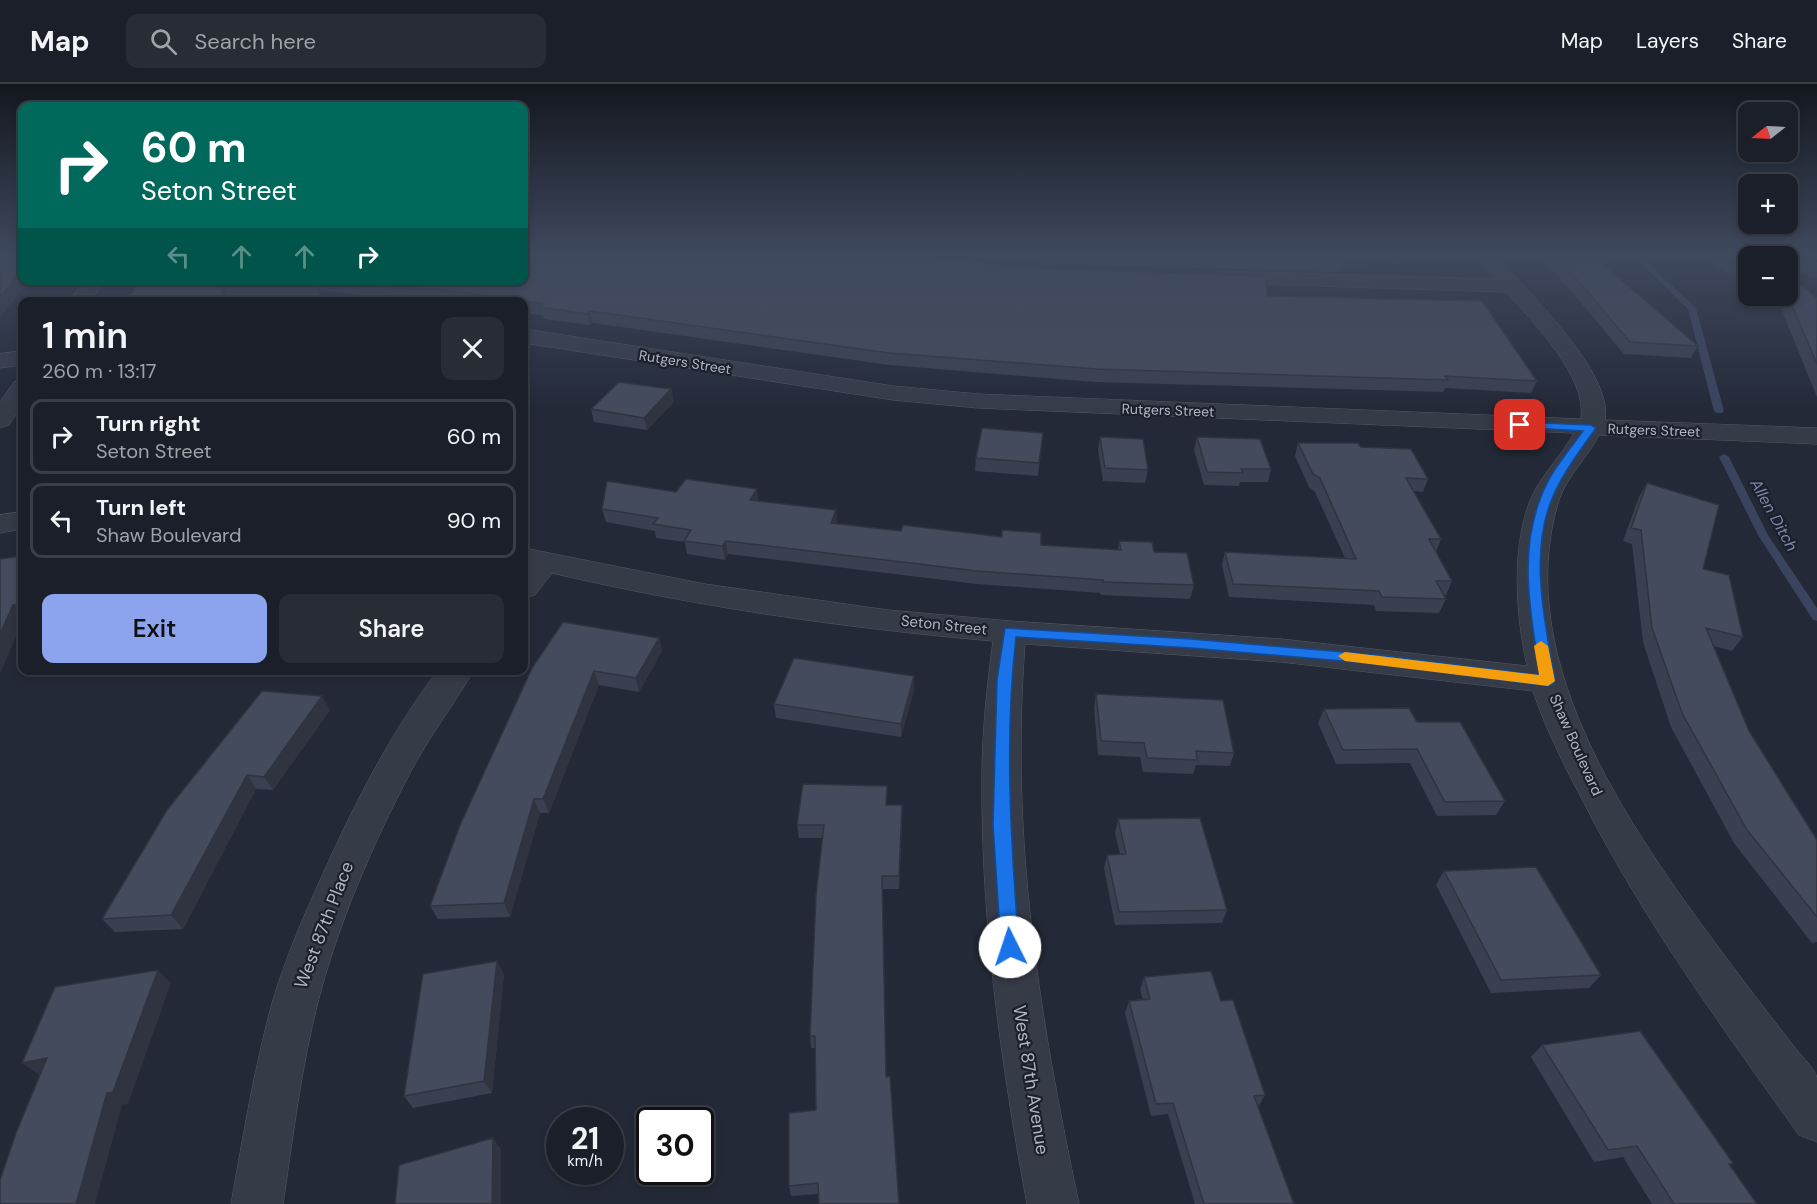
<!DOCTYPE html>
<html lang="en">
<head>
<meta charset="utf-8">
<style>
	body { margin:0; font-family:"DM Sans",sans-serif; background:#272c35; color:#f1f3f6; height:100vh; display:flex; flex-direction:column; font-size:22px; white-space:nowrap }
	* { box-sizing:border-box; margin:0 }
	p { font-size:20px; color:#9fa2a8 }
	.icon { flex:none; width:33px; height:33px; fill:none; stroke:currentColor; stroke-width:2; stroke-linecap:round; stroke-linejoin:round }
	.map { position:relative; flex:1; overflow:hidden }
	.side { position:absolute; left:18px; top:213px; width:510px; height:378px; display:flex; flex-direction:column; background:#1a1f29; border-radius:12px; box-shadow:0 3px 9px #0003,0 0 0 2px #383d46 }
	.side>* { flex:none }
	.top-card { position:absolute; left:18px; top:18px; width:510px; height:183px; border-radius:12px; box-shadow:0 3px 9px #0003,0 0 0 2px #383d46; background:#00695c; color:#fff; overflow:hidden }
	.needle { width:39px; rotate:252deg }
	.tools { position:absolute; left:1738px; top:18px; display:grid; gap:12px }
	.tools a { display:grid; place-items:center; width:60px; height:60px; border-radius:12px; background:#1a1f29; box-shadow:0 3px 9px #0003,0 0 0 2px #383d46; font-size:30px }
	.speed { position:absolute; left:546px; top:1023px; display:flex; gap:12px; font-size:30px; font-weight:700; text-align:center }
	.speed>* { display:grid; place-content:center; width:78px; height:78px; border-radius:50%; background:#1a1f29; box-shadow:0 3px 9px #0003,0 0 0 2px #383d46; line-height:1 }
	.speed small { font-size:15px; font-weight:400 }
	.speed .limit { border:3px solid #111; border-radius:9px; background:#fff; color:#111 }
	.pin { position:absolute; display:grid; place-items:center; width:51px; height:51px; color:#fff; margin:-26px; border-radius:12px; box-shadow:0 3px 9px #0006 }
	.me { position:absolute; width:66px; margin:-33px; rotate:356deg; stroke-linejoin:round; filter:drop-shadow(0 0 4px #0008) }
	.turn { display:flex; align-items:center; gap:21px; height:126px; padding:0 24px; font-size:27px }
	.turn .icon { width:78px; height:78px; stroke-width:2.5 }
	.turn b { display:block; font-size:42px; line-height:51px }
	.lanes { display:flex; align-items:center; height:57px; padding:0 24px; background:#0003; justify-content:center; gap:30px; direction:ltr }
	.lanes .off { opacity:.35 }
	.round { display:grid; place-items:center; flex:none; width:63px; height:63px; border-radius:12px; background:#272c35 }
	.summary { display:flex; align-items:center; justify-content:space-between; height:102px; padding:0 24px }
	h1 { font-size:36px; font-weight:600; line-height:45px }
	.button { display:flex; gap:12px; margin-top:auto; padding:12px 24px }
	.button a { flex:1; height:69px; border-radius:12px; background:#8ca3ee; color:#111; font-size:24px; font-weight:600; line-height:69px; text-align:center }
	.button a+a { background:#272c35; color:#f1f3f6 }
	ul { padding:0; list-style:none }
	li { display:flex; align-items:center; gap:18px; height:75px; margin:0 12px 9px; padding:0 12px; border:3px solid #383d46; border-radius:12px }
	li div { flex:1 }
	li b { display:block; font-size:22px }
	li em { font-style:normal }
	header { display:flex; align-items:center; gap:36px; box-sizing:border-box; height:84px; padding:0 30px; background:#1a1f29; border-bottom:2px solid #383d46 }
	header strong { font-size:28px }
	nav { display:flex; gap:33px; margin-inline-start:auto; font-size:21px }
	.search { width:420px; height:54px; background:#272c35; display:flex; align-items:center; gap:15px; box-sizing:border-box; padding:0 21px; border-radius:12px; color:#9fa2a8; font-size:22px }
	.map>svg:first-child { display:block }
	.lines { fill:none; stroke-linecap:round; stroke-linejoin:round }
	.stream { fill:#3a445f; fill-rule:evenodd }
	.minor-casing { stroke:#545965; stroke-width:1 }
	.minor { fill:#363b48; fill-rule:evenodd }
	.wall { fill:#3a404f }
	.shaded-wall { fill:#303440 }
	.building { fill:#444b5c; stroke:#303440; stroke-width:1.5 }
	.route { fill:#1a73e8; stroke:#114b97; stroke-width:1.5 }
	.slow { fill:#f59e0b }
	.labels { text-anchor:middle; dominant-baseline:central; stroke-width:4.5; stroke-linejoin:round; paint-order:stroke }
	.far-street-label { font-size:14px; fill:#b1b6c4; stroke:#1c202c }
	.street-label { font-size:15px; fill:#b1b6c4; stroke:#1c202c }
	.water-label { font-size:16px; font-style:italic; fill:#7c88aa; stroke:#1c202c }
	.near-street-label { font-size:18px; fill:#b1b6c4; stroke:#1c202c }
</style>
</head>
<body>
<header>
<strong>Map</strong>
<div class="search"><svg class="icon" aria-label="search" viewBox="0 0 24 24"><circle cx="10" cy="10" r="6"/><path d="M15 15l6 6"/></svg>Search here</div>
<nav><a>Map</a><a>Layers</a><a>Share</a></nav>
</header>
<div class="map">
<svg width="1817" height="1120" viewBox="0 0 1817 1120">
	<rect width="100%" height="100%" fill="#232937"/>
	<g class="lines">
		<path class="stream" d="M 1631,170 L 1638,170 L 1696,224 L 1724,327 L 1722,329 L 1716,329 L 1714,327 L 1688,225 Z
			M 1724,370 L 1729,373 L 1768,451 L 1817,524 L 1817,537 L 1813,536 L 1758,451 L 1719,373 Z"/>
		<defs>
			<path id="minor" d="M 1474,170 L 1494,170 C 1525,204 1614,289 1605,336 L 1817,344 L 1817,360 L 1599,351 C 1588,373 1567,392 1559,416 C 1508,581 1639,757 1733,883 C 1753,910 1775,938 1796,965 C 1802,973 1815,985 1817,994 C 1817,1014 1817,1038 1817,1058 L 1799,1051 C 1722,943 1644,837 1584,719 C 1565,683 1546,646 1533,607 L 1281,578 L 1025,560 C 1010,755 1039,930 1079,1120 L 1027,1120 C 1001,979 981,838 982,694 C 982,648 987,603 993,557 C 844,544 697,523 552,489 L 535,511 L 524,514 L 524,464 L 705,500 L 888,526 L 1010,537 L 1281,555 L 1527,582 C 1516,532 1510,459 1533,410 C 1544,388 1562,371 1574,349 L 978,324 L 893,316 L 524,259 L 524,245 L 893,302 L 978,310 L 1581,335 C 1587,292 1533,238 1506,208 L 1222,199 L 1215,197 L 1212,193 L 1215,189 L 1222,187 L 1495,195 Z
				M 1782,170 L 1804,170 L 1817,179 L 1817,194 L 1810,192 L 1788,177 L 1788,172 Z
				M 84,196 L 104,196 L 91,218 L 70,218 Z
				M 22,267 L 22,281 L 0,284 L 0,270 Z
				M 22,296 L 22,321 L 9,341 L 0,344 L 0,318 L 14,298 Z
				M 22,428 L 22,445 L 0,449 L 0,431 Z
				M 438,586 L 474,586 C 453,622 428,654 409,691 C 372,762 338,840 318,918 C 301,984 293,1053 283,1120 L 231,1120 C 243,1053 254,985 272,919 C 285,876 303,833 322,792 C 354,720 390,650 438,586 Z"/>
		</defs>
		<use href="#minor" class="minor-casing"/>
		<use href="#minor" class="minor"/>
	</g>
	<path class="wall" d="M 951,170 L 1371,170 L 1367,184 L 1338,188 L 1048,180 Z
		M 1381,170 L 1427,170 L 1425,176 L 1389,181 Z
		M 1538,170 L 1591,170 L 1698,262 L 1691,274 L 1624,270 L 1577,214 Z
		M 1701,170 L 1797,170 L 1810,179 L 1803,190 L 1788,190 L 1788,172 L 1749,172 L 1749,189 L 1725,188 Z
		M 1808,170 L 1817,170 L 1817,176 Z
		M 139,196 L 524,196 L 1267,212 L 1537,297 L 1531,309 L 1445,304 L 1443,308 L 1094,298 L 889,281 L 593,239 L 590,241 L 544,235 L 543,231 L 524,229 L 524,218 L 448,218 L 396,216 L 321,206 L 319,214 L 228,211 Z
		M 1776,212 L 1788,212 L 1817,214 L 1817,313 Z
		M 671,305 L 674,318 L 647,346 L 594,338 L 591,325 Z
		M 1043,349 L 1038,392 L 975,387 L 976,374 Z
		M 1100,353 L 1148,386 L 1145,399 L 1103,397 L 1098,366 Z
		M 1197,353 L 1271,385 L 1268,398 L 1240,398 L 1239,402 L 1204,401 L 1194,366 Z
		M 1298,359 L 1361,363 L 1428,395 L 1423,408 L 1414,407 L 1441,455 L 1436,468 L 1452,497 L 1446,511 L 1444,511 L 1446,515 L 1439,529 L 1376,527 L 1374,521 L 1229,513 L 1222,481 L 1225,468 L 1345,474 L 1315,408 L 1309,403 L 1295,372 Z
		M 1647,399 L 1703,485 L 1743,553 L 1732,567 L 1714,562 L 1749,647 L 1817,756 L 1817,858 L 1812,859 L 1734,759 L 1671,643 L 1643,558 L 1632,460 L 1623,457 L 1639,413 Z
		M 676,408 L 759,417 L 837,440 L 1041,461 L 1118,466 L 1119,457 L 1154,468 L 1194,501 L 1190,515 L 1101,511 L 1100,509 L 977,500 L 728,470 L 725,476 L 687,470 L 685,458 L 656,454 L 655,447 L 606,438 L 602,425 Z
		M 563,538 L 659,554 L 662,567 L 639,608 L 599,601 L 549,729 L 540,729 L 510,833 L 438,835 L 430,822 Z
		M 914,606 L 901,653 L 776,634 L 774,620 Z
		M 1096,610 L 1234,669 L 1230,682 L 1196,681 L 1193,690 L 1143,688 L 1140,673 L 1098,671 L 1094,624 Z
		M 1324,625 L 1417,638 L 1505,717 L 1496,731 L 1437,732 L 1410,679 L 1336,680 L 1318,639 Z
		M 330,626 L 273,706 L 256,705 L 183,845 L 115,848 L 102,835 L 167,726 Z
		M 887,721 L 902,735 L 899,805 L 883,805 L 819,1110 L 791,1112 L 789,1102 L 816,1026 L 815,964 L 811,964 L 810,952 L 822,754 L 799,754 L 797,741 Z
		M 1118,735 L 1227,826 L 1222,839 L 1115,841 L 1104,784 L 1107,771 L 1120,770 L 1115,749 Z
		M 1444,787 L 1601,891 L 1589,904 L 1491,909 L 1436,801 Z
		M 504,890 L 492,1009 L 413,1024 L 404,1012 Z
		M 1144,893 L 1221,917 L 1265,1011 L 1258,1023 L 1294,1120 L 1195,1120 L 1168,1030 L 1151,1032 L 1125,929 L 1129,917 L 1143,916 L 1140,906 Z
		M 1542,961 L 1733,1079 L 1730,1081 L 1757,1120 L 1652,1120 L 1623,1073 L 1594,1078 L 1531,973 Z"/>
	<path class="shaded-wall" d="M 1393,170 L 1427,170 L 1425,176 L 1389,181 Z
		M 1371,173 L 1367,184 L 1338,188 L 1342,177 Z
		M 22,185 L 22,196 L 29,196 L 0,234 L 0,213 Z
		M 316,196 L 317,196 L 321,206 L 319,214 L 315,202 Z
		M 223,200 L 228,211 L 228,218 L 221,218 Z
		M 590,227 L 593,239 L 590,241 L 587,230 Z
		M 671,305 L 674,318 L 647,346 L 644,334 Z
		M 757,405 L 759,418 L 750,416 Z
		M 836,426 L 837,440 L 831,439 Z
		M 726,457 L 728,470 L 725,476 L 722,462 Z
		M 22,515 L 22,538 L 0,590 L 0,550 L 13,521 Z
		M 659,554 L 662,567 L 639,608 L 636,594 Z
		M 594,587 L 599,601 L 549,729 L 543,715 Z
		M 914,592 L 914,606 L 901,653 L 901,640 Z
		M 322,612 L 330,626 L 273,706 L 264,693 Z
		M 247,691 L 256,705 L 183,845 L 171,831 Z
		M 534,715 L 540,729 L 510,833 L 504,819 Z
		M 902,721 L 902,735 L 899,805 L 899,792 Z
		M 497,877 L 504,890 L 492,1009 L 484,997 Z
		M 158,886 L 171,899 L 128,1020 L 122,1021 L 95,1120 L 76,1120 L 107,1009 Z
		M 47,974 L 63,986 L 39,991 L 22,979 Z
		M 493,1054 L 501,1065 L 501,1120 L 492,1120 Z"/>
	<path class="building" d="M 0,170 L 22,170 L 22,185 L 0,213 Z
		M 524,170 L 893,170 L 1049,185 L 1266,192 L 1267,212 L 1482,217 L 1537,297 L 1445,292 L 1448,296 L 1096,285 L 889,269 L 590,227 L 587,230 L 540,223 L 544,220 L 440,205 L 392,204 L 333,196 L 524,196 Z
		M 1102,170 L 1371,170 L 1371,173 L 1342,177 Z
		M 1553,170 L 1591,170 L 1698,262 L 1630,258 L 1583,202 Z
		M 1722,170 L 1797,170 L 1810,179 L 1788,178 L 1788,172 L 1749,172 L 1749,177 L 1731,177 Z
		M 1788,191 L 1817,214 L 1817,280 L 1788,212 Z
		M 139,196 L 316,196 L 315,202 L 223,200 L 221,218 L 127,218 Z
		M 619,298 L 671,305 L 644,334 L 591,325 Z
		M 982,344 L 1043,349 L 1039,379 L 976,374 Z
		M 1100,353 L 1143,355 L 1148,386 L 1105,384 Z
		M 1197,353 L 1260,355 L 1271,385 L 1241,385 L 1243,389 L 1207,388 Z
		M 1298,359 L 1358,359 L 1361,363 L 1411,365 L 1428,395 L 1406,394 L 1441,455 L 1429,455 L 1452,497 L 1436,497 L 1446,515 L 1382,513 L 1379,507 L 1233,500 L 1225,468 L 1356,475 L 1320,394 L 1313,390 Z
		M 686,395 L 757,405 L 750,416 L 836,426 L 831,439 L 901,447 L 903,441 L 1002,453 L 1002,446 L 1041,449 L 1041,461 L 1121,466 L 1119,457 L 1152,458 L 1154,468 L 1187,469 L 1194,501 L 1103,498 L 1103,496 L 977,487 L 726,457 L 722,462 L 684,457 L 691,446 L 653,440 L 658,434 L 602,425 L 607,397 L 676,408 Z
		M 1647,399 L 1719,421 L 1703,485 L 1729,491 L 1743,553 L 1706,544 L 1749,647 L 1817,756 L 1817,833 L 1747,746 L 1682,629 L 1652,544 L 1641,446 L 1631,444 Z
		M 22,472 L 22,515 L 20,520 L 13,521 L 0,550 L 0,475 Z
		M 563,538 L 659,554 L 636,594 L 594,587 L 543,715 L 534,715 L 504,819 L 430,822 L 460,741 L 532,584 Z
		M 794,574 L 914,592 L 901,640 L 774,620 Z
		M 262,607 L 322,612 L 264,693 L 247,691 L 171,831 L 102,835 L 167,726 Z
		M 1096,610 L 1223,616 L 1234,669 L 1196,667 L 1197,676 L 1147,674 L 1144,659 L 1101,657 Z
		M 1409,624 L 1417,638 L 1460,638 L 1505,717 L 1445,718 L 1417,665 L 1343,666 L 1324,625 Z
		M 803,700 L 887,702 L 886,721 L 902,721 L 899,792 L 882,792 L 886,993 L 890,992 L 899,1120 L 819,1120 L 818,1099 L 789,1102 L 789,1029 L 816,1026 L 815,952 L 810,952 L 816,811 L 824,741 L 797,741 Z
		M 1200,734 L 1227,826 L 1119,828 L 1107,771 L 1126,770 L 1118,735 Z
		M 1536,783 L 1601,891 L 1501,896 L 1444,787 Z
		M 497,877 L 484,997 L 404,1012 L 423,890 Z
		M 158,886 L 113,1008 L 107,1009 L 76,1120 L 0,1120 L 0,1096 L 16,1049 L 47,974 L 22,979 L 55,903 Z
		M 1211,887 L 1221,917 L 1233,916 L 1265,1011 L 1254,1012 L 1294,1120 L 1204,1120 L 1173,1019 L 1156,1020 L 1129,917 L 1150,915 L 1144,893 Z
		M 1640,947 L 1733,1079 L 1729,1080 L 1757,1120 L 1674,1120 L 1637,1062 L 1608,1066 L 1542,961 Z
		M 493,1054 L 492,1120 L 395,1120 L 399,1081 Z"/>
	<linearGradient id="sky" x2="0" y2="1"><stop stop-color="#13171e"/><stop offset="0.52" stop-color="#3f495e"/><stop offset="1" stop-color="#3f495e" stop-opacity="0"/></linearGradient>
	<rect width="1817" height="327" fill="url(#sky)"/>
	<path class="route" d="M 1520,338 L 1591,341 L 1596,344 C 1581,365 1565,386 1554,410 C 1528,466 1545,539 1555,597 L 1553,600 L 1548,602 L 1379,580 L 1191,564 L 1016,553 C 1004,656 1011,760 1019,863 L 1017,869 L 1010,871 L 1004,869 L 1001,863 L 993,741 L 997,596 L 1005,544 L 1191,555 L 1379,571 L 1540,591 C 1531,532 1518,470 1541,413 C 1550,388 1568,368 1583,347 L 1517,343 L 1517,339 Z"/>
	<path class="slow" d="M 1541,557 L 1548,562 L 1555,597 L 1548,602 L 1345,577 L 1338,572 L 1345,568 L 1539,591 L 1534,562 Z"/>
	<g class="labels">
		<g class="far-street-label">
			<text transform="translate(685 278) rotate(9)">Rutgers Street</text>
			<text transform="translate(1168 326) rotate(2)">Rutgers Street</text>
			<text transform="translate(1654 346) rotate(2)">Rutgers Street</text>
		</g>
		<g class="street-label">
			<text transform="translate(944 541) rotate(6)">Seton Street</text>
			<text transform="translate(1576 661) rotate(66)">Shaw Boulevard</text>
		</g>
		<g class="water-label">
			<text transform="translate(1774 431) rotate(61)">Allen Ditch</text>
		</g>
		<g class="near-street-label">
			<text transform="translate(324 841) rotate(-69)">West 87th Place</text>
			<text transform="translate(1031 996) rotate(81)">West 87th Avenue</text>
		</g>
	</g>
</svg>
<div class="tools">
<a><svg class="needle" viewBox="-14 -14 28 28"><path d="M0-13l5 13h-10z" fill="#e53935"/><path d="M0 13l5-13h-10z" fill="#9fa2a8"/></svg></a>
<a>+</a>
<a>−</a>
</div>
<div class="speed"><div>21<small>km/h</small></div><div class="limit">30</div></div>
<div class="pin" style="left:1520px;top:341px;background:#d93025"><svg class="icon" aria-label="arrive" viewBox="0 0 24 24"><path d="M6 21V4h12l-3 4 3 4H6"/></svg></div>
<svg class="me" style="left:1010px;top:863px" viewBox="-20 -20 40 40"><circle r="19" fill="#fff"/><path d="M0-13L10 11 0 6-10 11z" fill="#1a73e8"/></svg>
<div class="top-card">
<div class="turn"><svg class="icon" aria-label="right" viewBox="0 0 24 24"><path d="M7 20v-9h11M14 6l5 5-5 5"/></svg><div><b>60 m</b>Seton Street</div></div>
<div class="lanes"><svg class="icon off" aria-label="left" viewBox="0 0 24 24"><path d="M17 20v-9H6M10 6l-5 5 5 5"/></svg><svg class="icon off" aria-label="ahead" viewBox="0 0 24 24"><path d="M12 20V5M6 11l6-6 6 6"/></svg><svg class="icon off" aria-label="ahead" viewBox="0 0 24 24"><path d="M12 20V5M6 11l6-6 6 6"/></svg><svg class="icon" aria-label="right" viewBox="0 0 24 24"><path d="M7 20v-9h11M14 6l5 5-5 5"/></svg></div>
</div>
<section class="side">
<div class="summary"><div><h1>1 min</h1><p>260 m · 13:17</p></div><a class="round"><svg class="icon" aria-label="close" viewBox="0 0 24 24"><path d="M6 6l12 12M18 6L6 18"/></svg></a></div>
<ul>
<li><svg class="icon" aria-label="right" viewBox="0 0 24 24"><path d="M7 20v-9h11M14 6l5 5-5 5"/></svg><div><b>Turn right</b><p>Seton Street</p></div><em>60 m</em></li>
<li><svg class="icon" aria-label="left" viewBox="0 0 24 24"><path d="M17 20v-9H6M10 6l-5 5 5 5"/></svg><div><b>Turn left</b><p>Shaw Boulevard</p></div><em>90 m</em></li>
</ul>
<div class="button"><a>Exit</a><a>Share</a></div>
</section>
</div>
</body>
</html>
